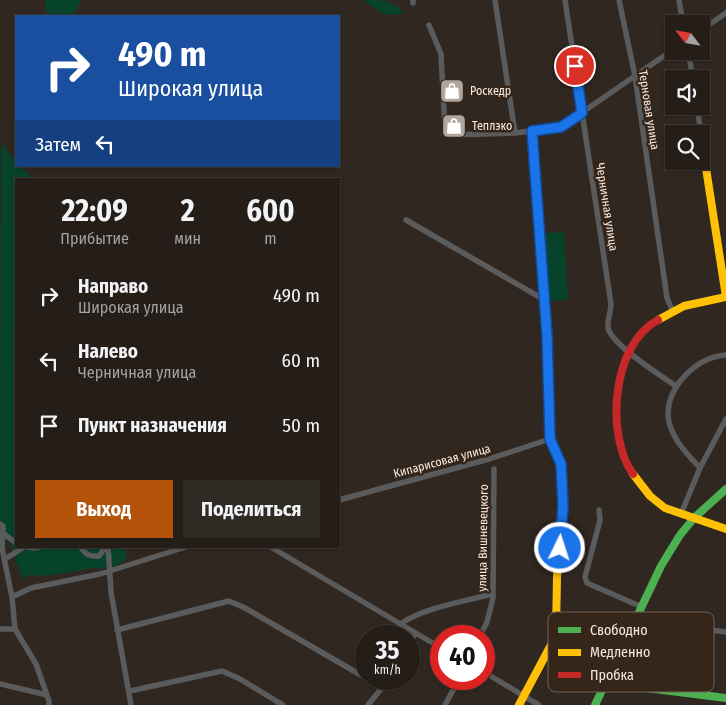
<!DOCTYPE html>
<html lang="ru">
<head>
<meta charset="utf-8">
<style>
	body { margin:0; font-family:"Fira Sans Condensed",sans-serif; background:#302a25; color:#f1f3f6; height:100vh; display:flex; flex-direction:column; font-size:19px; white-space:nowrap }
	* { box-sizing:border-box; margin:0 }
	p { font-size:16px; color:#a3a2a2 }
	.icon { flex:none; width:28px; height:28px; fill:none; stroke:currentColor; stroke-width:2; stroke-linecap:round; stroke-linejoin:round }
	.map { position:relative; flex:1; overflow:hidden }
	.side { position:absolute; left:15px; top:178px; width:325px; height:370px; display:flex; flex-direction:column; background:#241d18; border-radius:0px; box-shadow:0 1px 4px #0004,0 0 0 1px #413b37 }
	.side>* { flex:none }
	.banner { position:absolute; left:15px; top:15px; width:325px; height:152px; border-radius:0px; box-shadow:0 1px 4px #0004,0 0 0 1px #413b37; background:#1a4fa0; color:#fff; overflow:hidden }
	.needle { width:32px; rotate:301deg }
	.controls { position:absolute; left:665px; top:15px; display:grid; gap:10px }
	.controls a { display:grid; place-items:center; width:45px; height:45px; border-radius:0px; background:#241d18; box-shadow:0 1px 4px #0004,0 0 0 1px #413b37; font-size:25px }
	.speed { position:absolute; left:355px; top:625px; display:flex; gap:10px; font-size:25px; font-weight:700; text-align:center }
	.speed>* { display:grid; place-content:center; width:65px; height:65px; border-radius:50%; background:#241d18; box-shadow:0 1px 4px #0004,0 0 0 1px #413b37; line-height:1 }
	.speed small { font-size:12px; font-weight:400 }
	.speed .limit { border:8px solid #d22; background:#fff; color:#111 }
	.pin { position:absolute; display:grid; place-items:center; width:42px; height:42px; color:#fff; margin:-21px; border:2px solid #fff; border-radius:50%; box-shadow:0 1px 5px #0007 }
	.me { position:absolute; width:55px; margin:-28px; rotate:4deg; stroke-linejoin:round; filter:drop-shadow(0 0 4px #0008) }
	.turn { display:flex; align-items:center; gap:18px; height:105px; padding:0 20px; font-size:22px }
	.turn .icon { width:65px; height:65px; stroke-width:2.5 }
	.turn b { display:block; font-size:35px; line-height:42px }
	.then { display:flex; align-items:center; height:48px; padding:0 20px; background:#0003; gap:10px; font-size:19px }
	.eta { display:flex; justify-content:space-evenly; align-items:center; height:85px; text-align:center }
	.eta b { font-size:30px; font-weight:700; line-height:35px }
	.primary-button { display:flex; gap:10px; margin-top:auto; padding:10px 20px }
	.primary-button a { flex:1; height:58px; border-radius:0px; background:#b45309; color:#fff; font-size:20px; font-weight:700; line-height:58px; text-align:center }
	.primary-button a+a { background:#302a25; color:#f1f3f6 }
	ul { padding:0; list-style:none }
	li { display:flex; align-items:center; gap:15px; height:65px; padding:0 20px }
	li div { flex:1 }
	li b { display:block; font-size:19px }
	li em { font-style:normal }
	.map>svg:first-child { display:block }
	.green { fill:#07422a }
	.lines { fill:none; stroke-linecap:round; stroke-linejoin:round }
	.street { stroke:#5a5b5c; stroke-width:5.5 }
	.fast { stroke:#4caf50; stroke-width:8 }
	.slow { stroke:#ffc107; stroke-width:8 }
	.jam { stroke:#c62828; stroke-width:8 }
	.route-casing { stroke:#114b97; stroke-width:12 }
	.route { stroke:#1a73e8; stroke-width:9 }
	.labels { text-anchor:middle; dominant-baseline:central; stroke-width:5; stroke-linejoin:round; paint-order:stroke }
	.poi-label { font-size:12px; fill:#f6ebe3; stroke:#36261a; text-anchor:start }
	.street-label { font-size:12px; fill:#f6ebe3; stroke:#36261a }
	.key { fill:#36261a; stroke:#706156; stroke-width:1 }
	.key-label { font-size:14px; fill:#f6ebe3 }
</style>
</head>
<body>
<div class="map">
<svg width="726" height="705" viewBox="0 0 726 705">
	<rect width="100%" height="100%" fill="#302720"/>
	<path class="green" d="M 45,0 L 82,0 L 72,16 L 49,16 L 45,9 Z
		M 364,0 C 383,0 390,0 404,12 C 382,20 380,11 364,0 Z
		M 1,144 L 16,161 L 16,166 L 21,166 L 32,179 L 16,179 L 16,546 L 125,546 L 127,559 L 115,566 L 101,569 L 91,568 L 79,571 L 50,575 L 26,576 L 23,580 L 0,519 Z
		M 564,232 L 568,300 L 548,301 L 544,233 Z"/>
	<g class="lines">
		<path class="street" d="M 413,0 L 413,3
			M 495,0 L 515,133
			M 565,0 L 611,304 C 611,311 607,321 608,328 C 612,345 661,376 676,386
			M 619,0 L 635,76 L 667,298 L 673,312
			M 679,0 L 683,24
			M 429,25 L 441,54 L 445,130 L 450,135 L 515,133 L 561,127 L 674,49
			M 701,30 L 726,13
			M 688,51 L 693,79
			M 697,106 L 701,134
			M 406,220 L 543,299
			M 700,468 C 687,454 669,436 668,415 C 668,385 697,357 726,355
			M 339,500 L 489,459 L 550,439
			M 599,510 L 600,520 L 585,577 L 587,583 L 642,607
			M 681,514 L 700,468 L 726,419
			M 0,524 L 3,526 L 2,548 L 12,597 L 15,629 L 36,664 L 49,701 L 49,705
			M 4,534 L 16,543
			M 23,546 L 34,548 L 44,546
			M 80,546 C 85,554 89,557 99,556 L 106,546
			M 108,546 L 111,592 L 131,705
			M 269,546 L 441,648
			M 5,559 L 24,547
			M 12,597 L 31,588 L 100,574 L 189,546
			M 637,620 L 726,632
			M 400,624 C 426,607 462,602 492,594
			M 0,629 L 15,629
			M 117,630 L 229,601 L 245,608 L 366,678
			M 480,636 L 487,622 L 493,598 L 494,469
			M 409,644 L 415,634
			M 484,672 L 539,705
			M 367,679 L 383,688
			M 0,684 L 47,695
			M 130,691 L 222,671 L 240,679 L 283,705
			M 368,705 L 389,679
			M 445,705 L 459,679"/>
		<path class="fast" d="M 532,131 L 547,335 L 550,439 L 561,464 L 561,471
			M 607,683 L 726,698
			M 595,705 L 661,566 L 680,535 L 694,518 L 726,489"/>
		<path class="slow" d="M 658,320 L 684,306 L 726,297 L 701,136
			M 633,474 L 650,496 L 665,508 L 726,529
			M 519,705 L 551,645 L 556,631 L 557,577 L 563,506 L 561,471"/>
		<path class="jam" d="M 633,474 C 605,435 612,344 658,320"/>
	</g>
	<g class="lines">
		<defs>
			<path id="route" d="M 560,548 L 563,506 L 561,464 L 550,439 L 547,335 L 532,131 L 561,127 L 582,113 L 575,66"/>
		</defs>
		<use href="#route" class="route-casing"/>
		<use href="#route" class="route"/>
	</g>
	<defs>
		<symbol id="shop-square" viewBox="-11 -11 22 22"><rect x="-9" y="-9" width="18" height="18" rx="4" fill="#b1a69f" stroke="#36261a"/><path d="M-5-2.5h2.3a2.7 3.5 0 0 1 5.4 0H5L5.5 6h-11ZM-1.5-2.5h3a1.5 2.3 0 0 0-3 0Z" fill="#fff"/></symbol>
	</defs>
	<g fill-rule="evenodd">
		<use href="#shop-square" x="438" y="77" width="28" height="28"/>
		<use href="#shop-square" x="440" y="112" width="28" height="28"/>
	</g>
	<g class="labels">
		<g class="poi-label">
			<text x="470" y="91">Роскедр</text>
			<text x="472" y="126">Теплэко</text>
		</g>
		<g class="street-label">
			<text transform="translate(649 110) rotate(81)">Терновая улица</text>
			<text transform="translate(607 207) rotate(81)">Черничная улица</text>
			<text transform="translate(442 461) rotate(-15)">Кипарисовая улица</text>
			<text transform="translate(483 538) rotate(-89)">улица Вишневецкого</text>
		</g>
	</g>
	<rect x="548" y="612" width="166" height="80" rx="8" class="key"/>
	<rect x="558" y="627" width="23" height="6" fill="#4caf50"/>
	<rect x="558" y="649" width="23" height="7" fill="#ffc107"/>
	<rect x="558" y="672" width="23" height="6" fill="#c62828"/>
	<g class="key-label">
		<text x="590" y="635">Свободно</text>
		<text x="590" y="657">Медленно</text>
		<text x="590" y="680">Пробка</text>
	</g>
</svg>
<div class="controls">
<a><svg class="needle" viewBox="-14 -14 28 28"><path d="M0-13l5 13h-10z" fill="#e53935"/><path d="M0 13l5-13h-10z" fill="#a3a2a2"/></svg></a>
<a><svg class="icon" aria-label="sound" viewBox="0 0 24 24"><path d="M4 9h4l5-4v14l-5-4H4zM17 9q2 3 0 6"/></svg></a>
<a><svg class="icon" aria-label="search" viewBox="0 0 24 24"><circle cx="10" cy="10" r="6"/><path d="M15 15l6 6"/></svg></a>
</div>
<div class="speed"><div>35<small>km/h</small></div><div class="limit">40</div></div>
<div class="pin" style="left:575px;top:66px;background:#d93025"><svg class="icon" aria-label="arrive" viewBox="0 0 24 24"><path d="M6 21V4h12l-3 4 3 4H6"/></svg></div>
<svg class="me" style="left:560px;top:548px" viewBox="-20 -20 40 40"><circle r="17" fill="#1a73e8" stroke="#fff" stroke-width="3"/><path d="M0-11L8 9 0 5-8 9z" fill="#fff"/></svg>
<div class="banner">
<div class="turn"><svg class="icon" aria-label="right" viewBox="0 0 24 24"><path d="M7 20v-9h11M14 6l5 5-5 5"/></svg><div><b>490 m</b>Широкая улица</div></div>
<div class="then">Затем<svg class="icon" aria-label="left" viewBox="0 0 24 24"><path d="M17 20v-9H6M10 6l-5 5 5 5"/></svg></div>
</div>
<section class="side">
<div class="eta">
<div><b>22:09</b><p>Прибытие</p></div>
<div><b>2</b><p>мин</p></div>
<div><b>600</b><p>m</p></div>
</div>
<ul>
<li><svg class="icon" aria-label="right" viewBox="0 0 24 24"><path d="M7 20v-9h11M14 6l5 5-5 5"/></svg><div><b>Направо</b><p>Широкая улица</p></div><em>490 m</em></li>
<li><svg class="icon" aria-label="left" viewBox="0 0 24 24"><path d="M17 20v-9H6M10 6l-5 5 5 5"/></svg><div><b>Налево</b><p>Черничная улица</p></div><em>60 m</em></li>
<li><svg class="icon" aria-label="arrive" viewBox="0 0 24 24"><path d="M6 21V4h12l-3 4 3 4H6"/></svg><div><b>Пункт назначения</b></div><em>50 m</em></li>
</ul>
<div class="primary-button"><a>Выход</a><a>Поделиться</a></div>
</section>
</div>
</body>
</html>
